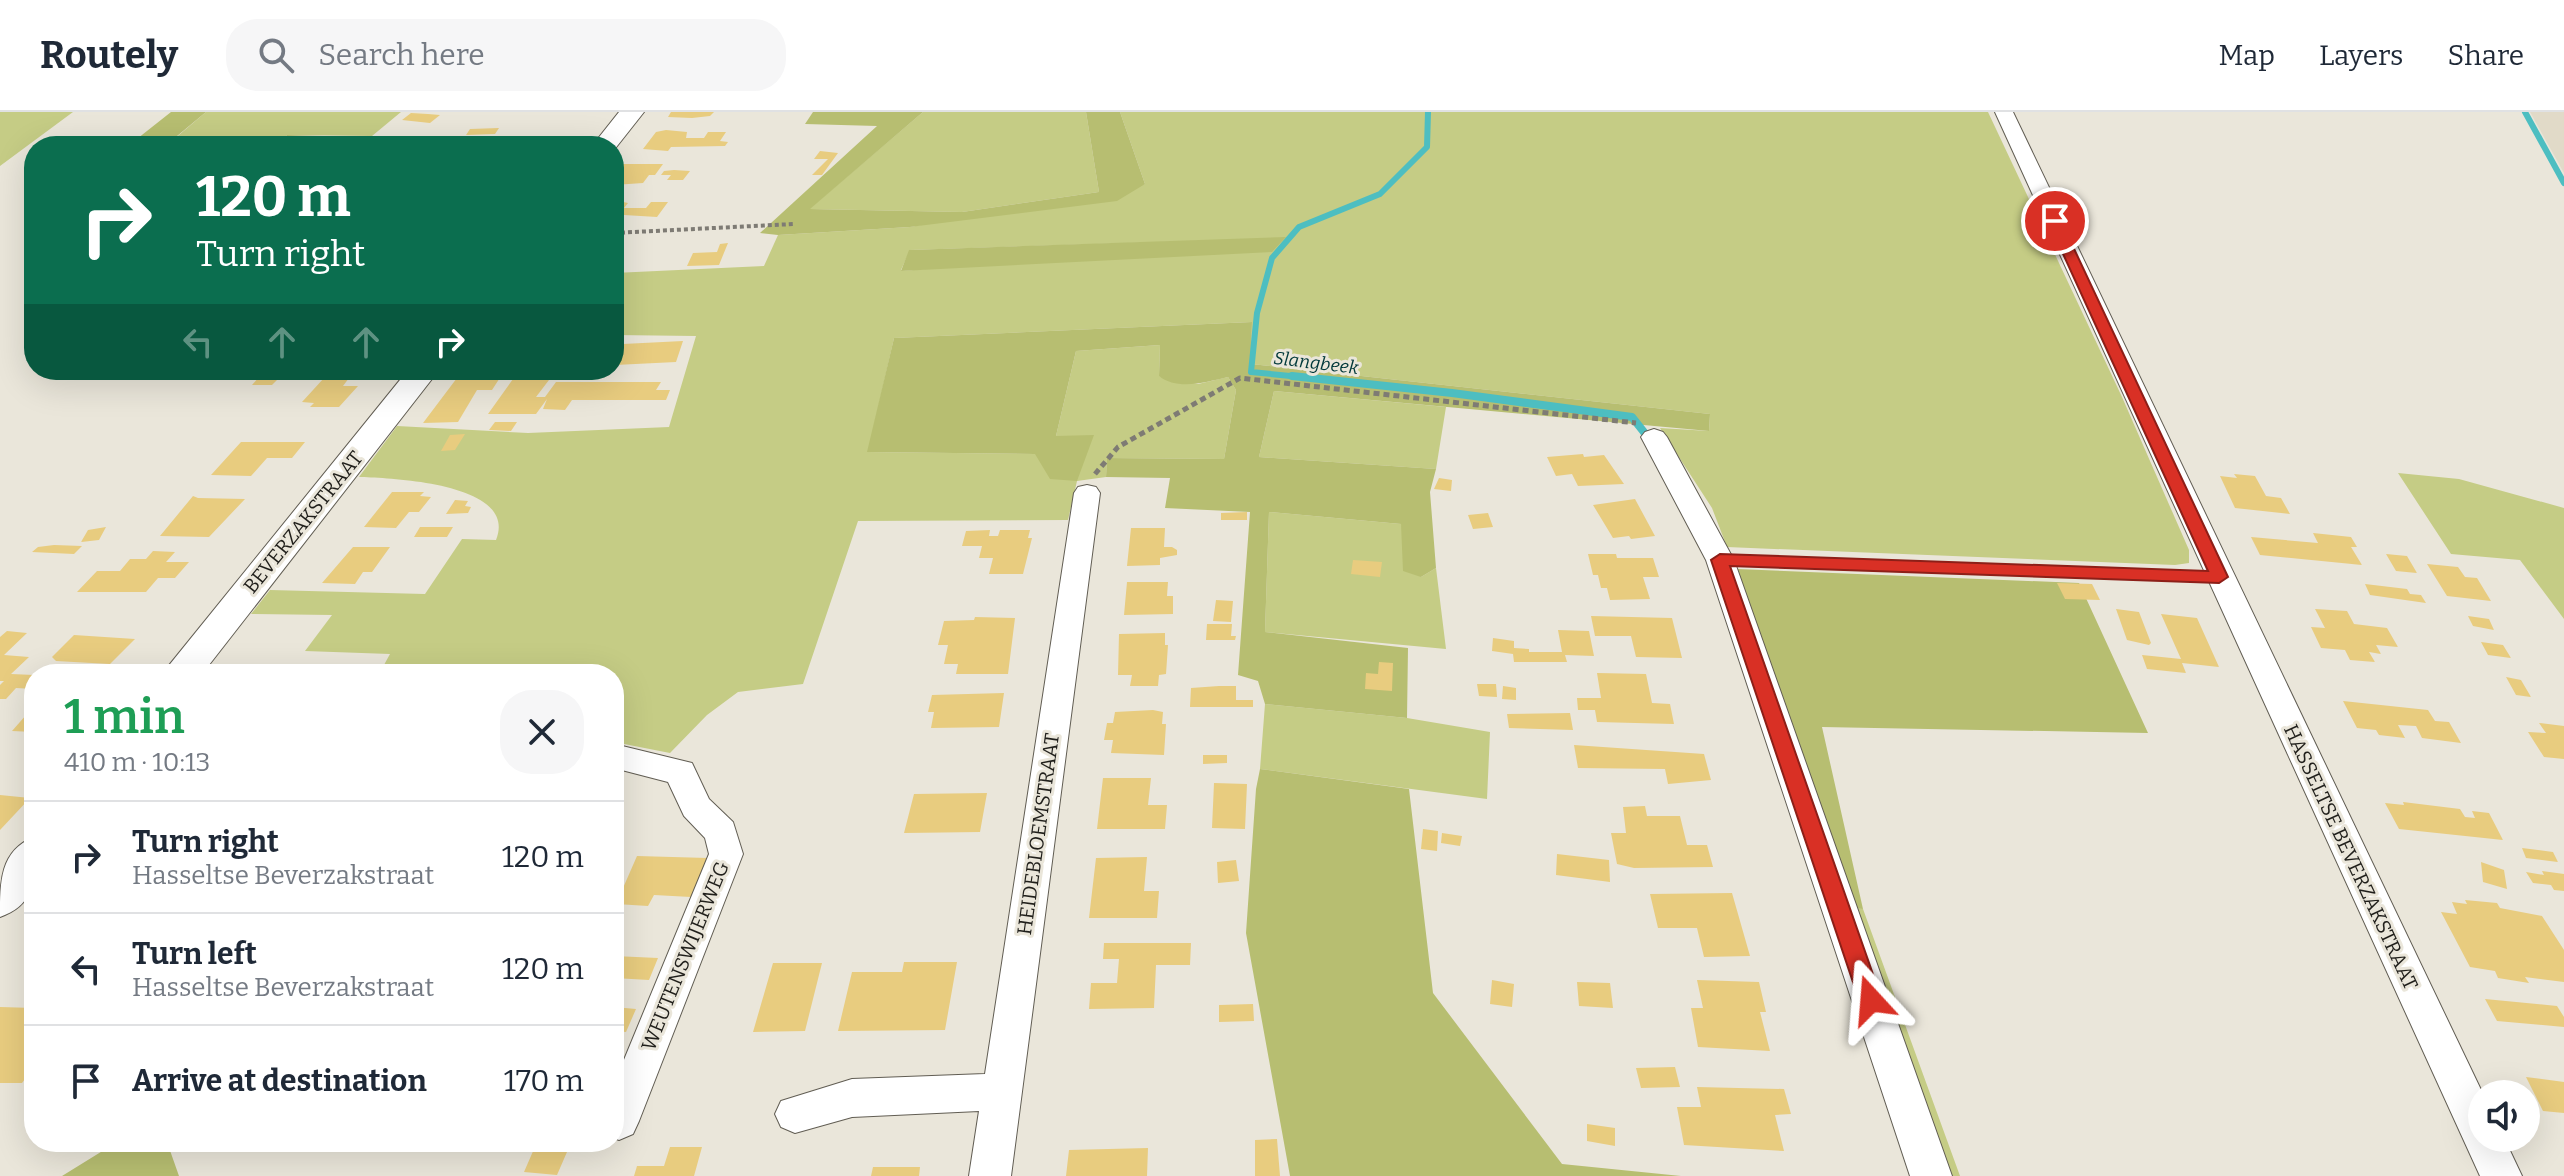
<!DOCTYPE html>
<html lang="en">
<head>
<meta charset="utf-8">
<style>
	body { margin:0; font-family:Bitter,serif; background:#f6f6f7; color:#1f2937; height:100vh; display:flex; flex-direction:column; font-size:30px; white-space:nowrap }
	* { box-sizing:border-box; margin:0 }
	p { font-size:26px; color:#747a83 }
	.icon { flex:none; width:44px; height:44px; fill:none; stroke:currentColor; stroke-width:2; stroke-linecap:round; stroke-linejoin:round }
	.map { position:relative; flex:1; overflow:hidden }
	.panel { position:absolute; left:24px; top:552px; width:600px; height:488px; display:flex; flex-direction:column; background:#fff; border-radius:32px; box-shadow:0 8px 32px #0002 }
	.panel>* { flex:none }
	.banner { position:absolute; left:24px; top:24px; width:600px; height:244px; border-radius:32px; box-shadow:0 8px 32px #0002; background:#0b6e4f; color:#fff; overflow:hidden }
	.controls { position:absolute; left:2468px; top:968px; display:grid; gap:16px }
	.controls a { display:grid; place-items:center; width:72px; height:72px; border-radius:50%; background:#fff; box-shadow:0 8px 32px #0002; font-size:40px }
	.pin { position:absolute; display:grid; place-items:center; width:68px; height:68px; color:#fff; margin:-34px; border:4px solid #fff; border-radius:50%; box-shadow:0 2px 8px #0007 }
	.me { position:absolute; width:88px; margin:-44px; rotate:341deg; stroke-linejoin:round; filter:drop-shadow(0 0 6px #0008) }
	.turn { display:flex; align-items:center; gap:28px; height:168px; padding:0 40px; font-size:36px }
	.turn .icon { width:104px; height:104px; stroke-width:2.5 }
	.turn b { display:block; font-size:56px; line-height:68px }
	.lanes { display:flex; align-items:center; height:76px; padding:0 40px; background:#0003; justify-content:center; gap:40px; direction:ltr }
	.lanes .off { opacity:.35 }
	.round { display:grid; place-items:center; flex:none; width:84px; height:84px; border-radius:32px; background:#f6f6f7 }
	.headline { display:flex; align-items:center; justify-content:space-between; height:136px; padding:0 40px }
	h1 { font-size:48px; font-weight:600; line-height:60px; color:#1e9e55 }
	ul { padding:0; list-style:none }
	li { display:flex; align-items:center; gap:24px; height:112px; padding:0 40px; border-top:2px solid #e0e1e3 }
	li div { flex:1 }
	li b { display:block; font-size:30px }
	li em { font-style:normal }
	header { display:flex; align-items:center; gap:48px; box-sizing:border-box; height:112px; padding:0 40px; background:#fff; border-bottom:2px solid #e0e1e3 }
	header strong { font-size:38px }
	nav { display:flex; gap:44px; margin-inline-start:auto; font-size:28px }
	.search { width:560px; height:72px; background:#f6f6f7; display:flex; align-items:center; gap:20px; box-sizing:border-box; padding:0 28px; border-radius:32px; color:#747a83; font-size:30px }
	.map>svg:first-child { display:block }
	.built { fill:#e1dac8 }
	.green { fill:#c5cc85; fill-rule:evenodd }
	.forest { fill:#b7be71 }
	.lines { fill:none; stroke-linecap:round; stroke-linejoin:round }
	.stream-far1 { stroke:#4dbec1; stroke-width:6 }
	.stream { stroke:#4dbec1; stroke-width:8 }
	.building { fill:#e8cc7f }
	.service-casing { stroke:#615d53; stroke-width:2 }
	.minor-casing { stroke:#615d53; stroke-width:2 }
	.tertiary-casing { stroke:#615d53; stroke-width:2 }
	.path-far1 { stroke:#7e7b74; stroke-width:4; stroke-dasharray:4 3; stroke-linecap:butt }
	.path { stroke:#7e7b74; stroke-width:5; stroke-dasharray:6 4; stroke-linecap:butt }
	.service { fill:#fff; fill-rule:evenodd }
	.minor { fill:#fff; fill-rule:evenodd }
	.tertiary { fill:#fff; fill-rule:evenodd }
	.route { fill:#d93025; stroke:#8d1f18; stroke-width:2 }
	.labels { text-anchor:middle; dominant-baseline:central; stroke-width:6; stroke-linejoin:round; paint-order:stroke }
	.far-water-label { font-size:18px; font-style:italic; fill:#00383a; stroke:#eae6da }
	.street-label { font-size:20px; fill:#201f1b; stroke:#eae6da }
</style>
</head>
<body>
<header>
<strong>Routely</strong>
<div class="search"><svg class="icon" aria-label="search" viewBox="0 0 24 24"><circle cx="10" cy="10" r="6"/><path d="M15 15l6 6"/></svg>Search here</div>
<nav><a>Map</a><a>Layers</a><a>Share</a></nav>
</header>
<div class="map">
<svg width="2564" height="1064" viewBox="0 0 2564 1064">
	<rect width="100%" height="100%" fill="#eae6da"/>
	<path class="built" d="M 2530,0 L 2564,0 L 2564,61 Z"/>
	<path class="green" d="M 0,0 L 73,0 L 0,54 Z
		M 206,0 L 401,0 L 372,24 L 287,23 L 275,34 L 166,34 Z
		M 923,0 L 1086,0 L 1099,80 L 962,100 L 809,97 Z
		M 1120,0 L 1988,0 L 2122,285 L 2189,438 L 2189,451 L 2175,453 L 1727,435 L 1712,396 L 1660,316 L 1709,319 L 1710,302 L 1251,252 L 1252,210 L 894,226 L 868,340 L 1036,342 L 1056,324 L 1076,239 L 1160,233 L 1159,264 L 1198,272 L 1228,265 L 1236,278 L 1224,347 L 1107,346 L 1106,365 L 1077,369 L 1068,408 L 858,409 L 803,572 L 738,580 L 707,603 L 670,641 L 614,630 L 614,562 L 379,562 L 390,542 L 305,539 L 332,503 L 251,502 L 270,478 L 425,482 L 462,427 L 496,428 C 519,371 391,366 359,365 L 397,314 L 528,321 L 669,315 L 696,224 L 614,223 L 614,161 L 764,154 L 778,123 L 910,115 L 1145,72 ZM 1285,126 L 902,159 L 901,158 L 910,138 Z
		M 1274,279 L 1446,295 L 1436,357 L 1259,345 Z
		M 2398,361 L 2459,367 L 2564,396 L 2564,507 L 2520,448 L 2451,442 Z
		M 1269,400 L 1401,412 L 1421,465 L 1436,456 L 1446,537 L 1265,520 Z
		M 1265,592 L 1407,606 L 1490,620 L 1487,687 L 1260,657 Z
		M 1849,796 L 1863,797 L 1960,1064 L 1944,1064 Z"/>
	<path class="forest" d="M 171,0 L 206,0 L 165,34 L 128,34 Z
		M 813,0 L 923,0 L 810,97 L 962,100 L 1099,80 L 1086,0 L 1120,0 L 1145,72 L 1117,89 L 910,115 L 778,123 L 760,121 L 877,14 L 805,12 Z
		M 287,23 L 584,31 L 583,34 L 275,34 Z
		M 1286,125 L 1272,140 L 901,159 L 909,138 Z
		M 1252,210 L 1251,252 L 1710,302 L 1709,319 L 1274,279 L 1259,345 L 1436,357 L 1430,380 L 1436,456 L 1421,465 L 1403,459 L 1401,412 L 1269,400 L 1265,520 L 1408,536 L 1407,606 L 1265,592 L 1258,569 L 1238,563 L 1250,400 L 1165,396 L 1170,366 L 1106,365 L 1107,346 L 1224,347 L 1236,278 L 1228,265 C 1206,270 1178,279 1159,264 L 1160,233 L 1076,239 L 1056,324 L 1094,323 L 1077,369 L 1050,367 L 1035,342 L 867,340 L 894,226 Z
		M 1737,457 L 2079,471 L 2148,621 L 1822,615 L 1863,797 L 1849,796 Z
		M 1260,657 L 1409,677 L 1433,881 L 1562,1052 L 1681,1064 L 1290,1064 L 1246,821 L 1256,677 Z
		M 117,1030 L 167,1030 L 179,1064 L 62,1064 Z"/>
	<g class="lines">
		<path class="stream-far1" d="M 2525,0 L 2564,71
			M 1311,266 L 1251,260 L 1257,201 L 1272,146 L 1299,115 L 1380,82 L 1427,35 L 1428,0"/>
		<path class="stream" d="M 1292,264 L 1452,281 L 1632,305 L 1651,329"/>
	</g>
	<path class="building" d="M 671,0 L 714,0 L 710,4 L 692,6 L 668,5 Z
		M 411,1 L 428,2 L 440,3 L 430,11 L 402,8 Z
		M 499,16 L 495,22 L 466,23 L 470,17 Z
		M 666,18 L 687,20 L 686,26 L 704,26 L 708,20 L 726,20 L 720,29 L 728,30 L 725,34 L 671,35 L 668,39 L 643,37 L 656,20 Z
		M 820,39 L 838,41 L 822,63 L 812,63 L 828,47 L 814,47 Z
		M 623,52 L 663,52 L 655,63 L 649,63 L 643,71 L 614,73 L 614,64 Z
		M 664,59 L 674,58 L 690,59 L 683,68 L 667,68 L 671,63 L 661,63 Z
		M 614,88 L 628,91 L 624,96 L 646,96 L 651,90 L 668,90 L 657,105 L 624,103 L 620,109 L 614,109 Z
		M 728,131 L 719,153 L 687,154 L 693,141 L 717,140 L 720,132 Z
		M 683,229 L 676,250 L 615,253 L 623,232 Z
		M 463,258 L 505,258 L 492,278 L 477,278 L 458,310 L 423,311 Z
		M 259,265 L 280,265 L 272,273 L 252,273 Z
		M 324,266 L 349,266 L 343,274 L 358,274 L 339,295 L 310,295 L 314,291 L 302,290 Z
		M 513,267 L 549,268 L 536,285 L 545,285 L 556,270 L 661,270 L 656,278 L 670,278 L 666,288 L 572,288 L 565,298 L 543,297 L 547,287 L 536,302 L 488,302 Z
		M 495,310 L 517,310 L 511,319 L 489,318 Z
		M 465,322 L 455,338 L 441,339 L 450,323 Z
		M 241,330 L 305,330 L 292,346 L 267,346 L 251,364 L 211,363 Z
		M 1583,342 L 1584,345 L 1604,343 L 1624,372 L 1578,374 L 1572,362 L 1556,364 L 1547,345 Z
		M 2234,362 L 2255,364 L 2266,384 L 2281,386 L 2290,402 L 2235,396 L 2220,364 L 2237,366 Z
		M 1439,366 L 1452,368 L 1451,379 L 1434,377 Z
		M 392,380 L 424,380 L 420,384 L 431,385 L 419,400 L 409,400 L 396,416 L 364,415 Z
		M 193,384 L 198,386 L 245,387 L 209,425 L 160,424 Z
		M 1635,387 L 1655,424 L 1631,427 L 1629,424 L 1613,426 L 1593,393 Z
		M 455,388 L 468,389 L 465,394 L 471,395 L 468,401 L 446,402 Z
		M 1247,400 L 1247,408 L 1221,408 L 1221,401 Z
		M 1488,401 L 1493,415 L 1473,417 L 1468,403 Z
		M 106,415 L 99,428 L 81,430 L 88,418 Z
		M 420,415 L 453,415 L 447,425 L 414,425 Z
		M 1131,416 L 1165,416 L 1164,435 L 1172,435 L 1177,438 L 1177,443 L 1160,446 L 1160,453 L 1127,454 Z
		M 990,418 L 989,424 L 998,424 L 1000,418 L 1030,418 L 1028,426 L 1032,426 L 1023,462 L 989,462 L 993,446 L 979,446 L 982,434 L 962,434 L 966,419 Z
		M 2313,421 L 2351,425 L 2357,435 L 2351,435 L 2362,453 L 2260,443 L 2251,425 L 2318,431 Z
		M 54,433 L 82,434 L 74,442 L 32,440 L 38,435 Z
		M 353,435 L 390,435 L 372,460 L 363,460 L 355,472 L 322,471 Z
		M 153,439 L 175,440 L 166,450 L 189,450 L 175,466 L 158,466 L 146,480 L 77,480 L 97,459 L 120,459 L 130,447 L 146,447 Z
		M 1588,442 L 1616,442 L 1617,446 L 1653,446 L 1659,465 L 1643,465 L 1650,487 L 1610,488 L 1607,476 L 1601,476 L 1598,463 L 1593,463 Z
		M 2386,442 L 2407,444 L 2417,461 L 2396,459 Z
		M 1353,448 L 1382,450 L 1380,465 L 1351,462 Z
		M 2427,452 L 2458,455 L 2465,465 L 2477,466 L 2491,489 L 2447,484 Z
		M 1127,470 L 1168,470 L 1167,484 L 1173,484 L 1173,502 L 1124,503 Z
		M 2057,471 L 2092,472 L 2100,488 L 2065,487 Z
		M 2365,472 L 2407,477 L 2410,482 L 2421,483 L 2426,491 L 2370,483 Z
		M 1216,488 L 1233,489 L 1231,510 L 1213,509 Z
		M 2116,497 L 2139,500 L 2151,531 L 2149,533 L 2127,528 Z
		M 2315,497 L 2347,499 L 2354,512 L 2387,516 L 2398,535 L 2376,533 L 2381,542 L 2369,540 L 2375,550 L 2350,548 L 2345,538 L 2321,536 L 2311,515 L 2325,516 Z
		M 2161,502 L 2197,506 L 2219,555 L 2182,551 L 2186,561 L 2147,557 L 2142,543 L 2181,547 Z
		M 1591,504 L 1672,506 L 1682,546 L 1636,545 L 1631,524 L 1595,524 Z
		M 2468,504 L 2489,507 L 2494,518 L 2473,514 Z
		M 975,505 L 1015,506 L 1008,562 L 956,562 L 958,552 L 944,552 L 948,533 L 938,533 L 944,509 L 974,508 Z
		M 1207,512 L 1232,512 L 1231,524 L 1236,524 L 1235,528 L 1206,528 Z
		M 1558,518 L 1589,519 L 1594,544 L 1565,543 L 1567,550 L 1514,550 L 1513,542 L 1492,539 L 1493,526 L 1514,529 L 1514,536 L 1529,537 L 1529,540 L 1562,540 Z
		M 7,519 L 27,521 L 4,543 L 29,545 L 11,562 L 34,563 L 34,577 L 16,576 L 6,587 L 0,587 L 0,573 L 4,569 L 0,569 L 0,525 Z
		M 1165,521 L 1165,533 L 1168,533 L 1166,562 L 1159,563 L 1158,574 L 1130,574 L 1132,563 L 1118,563 L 1119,522 Z
		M 74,523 L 135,527 L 110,552 L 56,549 L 52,545 Z
		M 2481,530 L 2503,533 L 2511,546 L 2488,543 Z
		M 1379,550 L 1393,551 L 1392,579 L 1365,577 L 1366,561 L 1378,562 Z
		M 1597,561 L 1646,562 L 1652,591 L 1670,592 L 1674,612 L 1597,610 L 1595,598 L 1578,598 L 1577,586 L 1601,586 Z
		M 2506,565 L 2521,568 L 2531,585 L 2516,583 Z
		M 1477,572 L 1496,572 L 1497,585 L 1479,584 Z
		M 1219,574 L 1236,574 L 1236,588 L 1253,588 L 1253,595 L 1190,595 L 1191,576 Z
		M 1503,574 L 1516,576 L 1516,588 L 1502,587 Z
		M 1004,581 L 999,615 L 931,616 L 934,600 L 928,600 L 932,583 Z
		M 2343,589 L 2428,598 L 2435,609 L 2449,610 L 2461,631 L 2422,626 L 2416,614 L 2398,613 L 2405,626 L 2379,623 L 2376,618 L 2357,616 Z
		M 34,594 L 34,620 L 12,619 Z
		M 1153,598 L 1163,600 L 1162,612 L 1166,612 L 1164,643 L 1111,641 L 1113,628 L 1104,628 L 1107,611 L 1113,611 L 1115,600 Z
		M 1570,601 L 1573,618 L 1509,616 L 1507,602 Z
		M 2539,611 L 2564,614 L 2564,647 L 2544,645 L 2528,620 L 2546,621 Z
		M 1574,633 L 1704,642 L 1711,668 L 1668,672 L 1665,657 L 1578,656 Z
		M 1203,643 L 1227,643 L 1227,651 L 1203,652 Z
		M 1103,666 L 1151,666 L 1148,693 L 1167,693 L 1165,717 L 1097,717 Z
		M 1214,671 L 1247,672 L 1245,717 L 1212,716 Z
		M 987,681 L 980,720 L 904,721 L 914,682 Z
		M 0,683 L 30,686 L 0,718 Z
		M 2403,690 L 2460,697 L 2465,705 L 2475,706 L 2472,699 L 2489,701 L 2503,728 L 2399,717 L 2385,691 L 2404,693 Z
		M 1645,694 L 1647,704 L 1680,704 L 1687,733 L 1707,733 L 1713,755 L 1634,756 L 1617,752 L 1611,721 L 1626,721 L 1623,695 Z
		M 1423,717 L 1438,719 L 1437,739 L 1421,737 Z
		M 1442,721 L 1462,724 L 1460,734 L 1441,731 Z
		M 2522,736 L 2553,740 L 2558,750 L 2526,746 Z
		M 1557,742 L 1609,748 L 1610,770 L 1556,763 Z
		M 637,744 L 708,746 L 691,785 L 654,783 L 648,794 L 616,792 Z
		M 1147,745 L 1144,779 L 1159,779 L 1157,806 L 1089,806 L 1096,746 Z
		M 1236,748 L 1239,769 L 1218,771 L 1217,750 Z
		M 2481,750 L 2504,758 L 2507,777 L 2483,770 Z
		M 2542,759 L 2564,762 L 2564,779 L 2554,778 L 2551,773 L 2533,771 L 2526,760 L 2544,763 Z
		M 1732,781 L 1750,844 L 1704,845 L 1697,816 L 1658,816 L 1650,782 Z
		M 2465,788 L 2497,791 L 2500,796 L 2542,804 L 2564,838 L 2564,870 L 2525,865 L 2529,871 L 2498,866 L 2495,859 L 2470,855 L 2441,800 L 2457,802 L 2452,790 L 2467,792 Z
		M 1104,831 L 1191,831 L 1190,853 L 1156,853 L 1154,896 L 1089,897 L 1091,871 L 1117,871 L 1119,847 L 1103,847 Z
		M 614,844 L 658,846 L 649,868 L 614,866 Z
		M 904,850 L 957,850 L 945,918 L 838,919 L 852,860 L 902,860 Z
		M 773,851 L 822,851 L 805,919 L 753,920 Z
		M 1492,868 L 1514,872 L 1512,895 L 1490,892 Z
		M 1697,868 L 1759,870 L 1766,900 L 1760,900 L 1770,939 L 1698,935 L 1691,896 L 1703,896 Z
		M 1577,870 L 1610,871 L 1613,896 L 1579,894 Z
		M 2485,887 L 2557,894 L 2564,905 L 2564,915 L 2497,909 Z
		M 1253,892 L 1254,909 L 1219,910 L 1219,893 Z
		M 0,895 L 34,896 L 34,955 L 22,971 L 0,971 Z
		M 614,895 L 636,897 L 626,920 L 614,919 Z
		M 1675,955 L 1680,975 L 1641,976 L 1636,956 Z
		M 2526,965 L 2564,970 L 2564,1001 L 2543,999 Z
		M 1697,975 L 1784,977 L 1791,1002 L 1775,1003 L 1784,1039 L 1684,1033 L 1677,995 L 1701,995 Z
		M 1587,1012 L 1615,1016 L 1615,1034 L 1587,1029 Z
		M 1277,1027 L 1280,1064 L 1255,1064 L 1255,1028 Z
		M 670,1035 L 702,1035 L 694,1064 L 634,1064 L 637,1054 L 664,1054 Z
		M 1148,1036 L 1147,1064 L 1066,1064 L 1069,1038 Z
		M 534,1037 L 567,1040 L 557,1063 L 524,1060 Z
		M 873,1055 L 920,1055 L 919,1064 L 871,1064 Z"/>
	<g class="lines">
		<defs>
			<path id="service" d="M 1720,444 L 2219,461 L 2226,465 L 2219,469 L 1715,451 L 1713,448 Z"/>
			<path id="minor" d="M 1995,0 L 2013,0 L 2483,982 L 2482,1026 L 2504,1026 L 2522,1064 L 2480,1064 Z
				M 1654,317 L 1663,320 L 1667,325 L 1734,448 L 1952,1064 L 1910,1064 L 1706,448 L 1641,325 L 1645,320 Z
				M 1087,373 L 1096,375 L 1100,381 L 1011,1064 L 969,1064 L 979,999 L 852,1005 L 795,1021 L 781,1015 L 775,1002 L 781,989 L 852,967 L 985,962 L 1074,381 L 1078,375 Z
				M 614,632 L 692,651 L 709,687 L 733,710 L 743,742 L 639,1009 L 633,1022 L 619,1028 L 614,1026 L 614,972 L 709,742 L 705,726 L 684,704 L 668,670 L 614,656 Z"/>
			<path id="tertiary" d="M 619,0 L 644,0 L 614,38 L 614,34 L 592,34 Z
				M 408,258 L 439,258 L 202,562 L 162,562 Z
				M 34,725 C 34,761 40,791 0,805 C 0,769 0,739 34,725 Z"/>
		</defs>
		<use href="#service" class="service-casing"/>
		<use href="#minor" class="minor-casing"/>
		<use href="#tertiary" class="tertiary-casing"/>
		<path class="path-far1" d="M 614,121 L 794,112"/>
		<path class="path" d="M 1095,362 L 1118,335 L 1240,266 L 1636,311"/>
		<use href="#service" class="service"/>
		<use href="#minor" class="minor"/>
		<use href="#tertiary" class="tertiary"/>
	</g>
	<path class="route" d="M 2055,106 L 2061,109 L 2228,465 L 2219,471 L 1730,454 L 1882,888 L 1879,895 L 1871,898 L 1863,895 L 1859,888 L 1711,448 L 1720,442 L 2208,459 L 2048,109 Z"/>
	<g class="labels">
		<g class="far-water-label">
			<text transform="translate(1316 251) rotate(7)">Slangbeek</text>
		</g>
		<g class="street-label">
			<text transform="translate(303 410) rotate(-51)">BEVERZAKSTRAAT</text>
			<text transform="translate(1038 722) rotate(-82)">HEIDEBLOEMSTRAAT</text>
			<text transform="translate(2351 745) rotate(65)">HASSELTSE BEVERZAKSTRAAT</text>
			<text transform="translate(685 844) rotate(-68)">WEUTENSWIJERWEG</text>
		</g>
	</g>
</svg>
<div class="controls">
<a><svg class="icon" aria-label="sound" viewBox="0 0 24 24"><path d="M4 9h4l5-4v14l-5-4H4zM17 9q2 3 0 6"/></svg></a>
</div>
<div class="pin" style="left:2055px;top:109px;background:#d93025"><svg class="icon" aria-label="arrive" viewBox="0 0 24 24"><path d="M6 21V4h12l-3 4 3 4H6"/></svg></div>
<svg class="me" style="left:1871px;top:888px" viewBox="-20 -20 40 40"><path d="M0-17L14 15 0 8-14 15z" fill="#d93025" stroke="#fff" stroke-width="4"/></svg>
<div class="banner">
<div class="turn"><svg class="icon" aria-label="right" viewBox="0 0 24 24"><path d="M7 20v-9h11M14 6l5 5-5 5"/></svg><div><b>120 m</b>Turn right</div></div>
<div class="lanes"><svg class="icon off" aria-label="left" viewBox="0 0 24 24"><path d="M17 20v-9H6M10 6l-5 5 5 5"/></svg><svg class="icon off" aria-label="ahead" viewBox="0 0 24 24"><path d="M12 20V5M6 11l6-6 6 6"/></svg><svg class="icon off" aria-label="ahead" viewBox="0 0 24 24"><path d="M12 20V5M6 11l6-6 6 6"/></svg><svg class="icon" aria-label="right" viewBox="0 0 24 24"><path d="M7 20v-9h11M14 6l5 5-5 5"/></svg></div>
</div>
<section class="panel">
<div class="headline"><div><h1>1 min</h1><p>410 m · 10:13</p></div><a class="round"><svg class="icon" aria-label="close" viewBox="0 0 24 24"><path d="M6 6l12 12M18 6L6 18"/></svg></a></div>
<ul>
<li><svg class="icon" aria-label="right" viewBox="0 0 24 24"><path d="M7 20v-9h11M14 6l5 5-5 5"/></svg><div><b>Turn right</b><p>Hasseltse Beverzakstraat</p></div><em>120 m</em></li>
<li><svg class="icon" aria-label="left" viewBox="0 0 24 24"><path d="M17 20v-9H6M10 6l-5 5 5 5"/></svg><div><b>Turn left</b><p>Hasseltse Beverzakstraat</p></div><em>120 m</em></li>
<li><svg class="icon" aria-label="arrive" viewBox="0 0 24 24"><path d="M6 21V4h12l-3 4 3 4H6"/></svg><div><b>Arrive at destination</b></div><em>170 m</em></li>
</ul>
</section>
</div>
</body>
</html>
